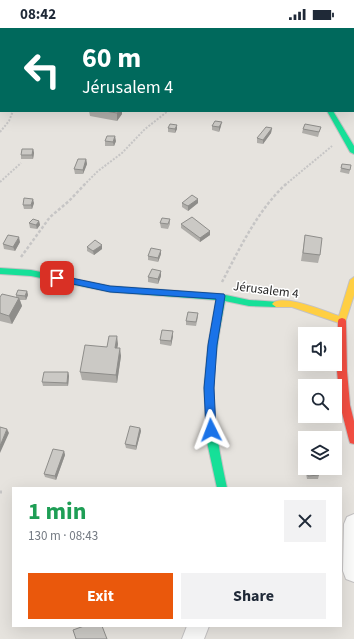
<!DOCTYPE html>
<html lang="en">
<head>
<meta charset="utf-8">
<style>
	body { margin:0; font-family:"Source Sans 3",sans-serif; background:#f2f2f3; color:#1f2937; height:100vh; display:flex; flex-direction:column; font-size:15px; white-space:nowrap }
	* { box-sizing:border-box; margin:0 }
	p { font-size:13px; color:#747a83 }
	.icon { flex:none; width:22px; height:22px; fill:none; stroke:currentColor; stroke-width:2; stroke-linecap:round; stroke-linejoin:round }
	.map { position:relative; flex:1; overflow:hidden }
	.side { position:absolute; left:12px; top:459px; width:330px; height:140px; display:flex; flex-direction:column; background:#fff; border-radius:0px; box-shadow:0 4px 16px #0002 }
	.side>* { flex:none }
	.top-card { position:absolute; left:0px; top:0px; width:354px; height:84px; box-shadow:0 4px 16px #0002; background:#00695c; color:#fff; overflow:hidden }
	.controls { position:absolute; left:298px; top:299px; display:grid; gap:8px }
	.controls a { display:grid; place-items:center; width:44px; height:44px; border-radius:0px; background:#fff; box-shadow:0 4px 16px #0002; font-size:20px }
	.pin { position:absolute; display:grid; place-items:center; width:34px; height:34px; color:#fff; margin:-17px; border-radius:8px; box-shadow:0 2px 6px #0006 }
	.me { position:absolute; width:44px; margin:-22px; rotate:357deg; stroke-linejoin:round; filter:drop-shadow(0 0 3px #0008) }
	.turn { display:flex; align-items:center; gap:14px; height:84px; padding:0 16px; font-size:18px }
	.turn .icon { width:52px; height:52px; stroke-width:2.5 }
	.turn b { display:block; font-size:28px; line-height:34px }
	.round { display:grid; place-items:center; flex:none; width:42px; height:42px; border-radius:0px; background:#f2f2f3 }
	.head { display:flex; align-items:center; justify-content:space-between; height:68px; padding:0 16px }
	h1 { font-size:24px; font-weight:700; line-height:30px; color:#1e9e55 }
	.action { display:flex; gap:8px; margin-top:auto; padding:8px 16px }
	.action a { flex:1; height:46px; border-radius:0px; background:#ea580c; color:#fff; font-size:16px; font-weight:700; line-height:46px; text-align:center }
	.action a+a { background:#f2f2f3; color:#1f2937 }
	.status { display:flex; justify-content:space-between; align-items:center; height:28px; padding:0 20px; background:#fff; direction:ltr }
	.status svg { height:11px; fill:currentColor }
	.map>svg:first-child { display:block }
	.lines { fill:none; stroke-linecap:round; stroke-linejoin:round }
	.street-casing { stroke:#c4c2c3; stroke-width:2 }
	.fast-casing { stroke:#c4c2c3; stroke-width:2 }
	.slow-casing { stroke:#c4c2c3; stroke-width:2 }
	.jam-casing { stroke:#c4c2c3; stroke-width:2 }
	.path-far2 { stroke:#c6c5c5; stroke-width:2; stroke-dasharray:2 1.5; stroke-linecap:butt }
	.path-far1 { stroke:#c6c5c5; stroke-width:2.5; stroke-dasharray:3 2; stroke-linecap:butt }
	.path { stroke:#c6c5c5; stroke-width:3; stroke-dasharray:3.5 2.5; stroke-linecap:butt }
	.street { fill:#fbfbfa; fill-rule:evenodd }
	.fast { fill:#16e098; fill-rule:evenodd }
	.slow { fill:#ffcf43; fill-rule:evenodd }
	.jam { fill:#f24e42; fill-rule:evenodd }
	.wall { fill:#afada9 }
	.shaded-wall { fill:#8e8d8a }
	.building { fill:#cbc9c5; stroke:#8e8d8a }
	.route { fill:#1a73e8; stroke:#114b97 }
	.labels { text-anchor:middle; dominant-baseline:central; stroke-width:3; stroke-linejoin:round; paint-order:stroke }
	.street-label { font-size:13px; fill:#272727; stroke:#fff }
</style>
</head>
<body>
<div class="status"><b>08:42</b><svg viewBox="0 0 49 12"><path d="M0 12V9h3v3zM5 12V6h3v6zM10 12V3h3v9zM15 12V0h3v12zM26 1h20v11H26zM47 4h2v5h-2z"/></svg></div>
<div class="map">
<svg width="354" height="611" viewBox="0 0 354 611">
	<rect width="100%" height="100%" fill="#e6e3de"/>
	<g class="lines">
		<defs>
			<path id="street" d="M 264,0 L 276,0 L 277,1 L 265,1 Z
				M 354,486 L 354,554 L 346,551 L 343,543 L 344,496 L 347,489 Z
				M 187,598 L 209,598 L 204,611 L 182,611 Z"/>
			<path id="fast" d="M 327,83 L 333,83 L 354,118 L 354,126 L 350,124 Z
				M 0,240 L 31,242 L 110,258 L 221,266 L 249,272 L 279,274 L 280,276 L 279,278 L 276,279 L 249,278 L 225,273 C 220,301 214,330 214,359 C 213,393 220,427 227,460 L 217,460 L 207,414 L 204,359 L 208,317 L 216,272 L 110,264 L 31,248 L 0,246 Z"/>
			<path id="slow" d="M 354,249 L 354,267 L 345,295 L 342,296 L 292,279 L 276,279 L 272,276 C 280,264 327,284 339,288 L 350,252 Z"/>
			<path id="jam" d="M 342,290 L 345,291 L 346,293 L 347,343 L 350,377 L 354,393 L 354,416 L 350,415 L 349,412 L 340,377 L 337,343 L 338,293 L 339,291 Z"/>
		</defs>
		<use href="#street" class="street-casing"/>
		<use href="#fast" class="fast-casing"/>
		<use href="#slow" class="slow-casing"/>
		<use href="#jam" class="jam-casing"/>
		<path class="path-far2" d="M 0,104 L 9,93 L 13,83
			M 0,154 L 21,135
			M 84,157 L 98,143 L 122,125 L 145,101 L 168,83
			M 285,157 L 332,118"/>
		<path class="path-far1" d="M 21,229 L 50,189 L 69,173 L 85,156
			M 222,254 C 240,220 257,183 286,156"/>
		<path class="path" d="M 0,464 L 2,464"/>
		<use href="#street" class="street"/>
		<use href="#fast" class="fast"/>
		<use href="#slow" class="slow"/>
		<use href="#jam" class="jam"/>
	</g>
	<path class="wall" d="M 207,0 L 222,0 L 222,1 L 207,1 Z
		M 89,83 L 122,83 L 122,86 L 117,93 L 90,88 Z
		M 177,97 L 177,101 L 175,105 L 168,104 L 168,100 Z
		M 212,98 L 221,98 L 219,104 L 212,102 Z
		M 321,99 L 318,109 L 302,105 L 303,101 Z
		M 272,100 L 271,105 L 263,116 L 257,115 L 257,110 Z
		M 105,113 L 116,113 L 114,118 L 105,118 Z
		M 33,121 L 34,125 L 33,131 L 21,131 L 21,127 Z
		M 86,131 L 87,136 L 83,146 L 75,146 L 74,141 Z
		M 342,136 L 350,142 L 349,146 L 340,144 Z
		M 198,171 L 198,175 L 188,183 L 182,179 L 182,175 Z
		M 34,175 L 32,181 L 24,181 L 23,177 Z
		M 170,191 L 170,196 L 168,201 L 161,200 L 160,195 Z
		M 39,193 L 40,197 L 37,201 L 30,200 L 29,195 Z
		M 181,196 L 210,203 L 210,207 L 200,214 L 181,200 Z
		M 305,207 L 320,227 L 318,235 L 301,233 Z
		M 20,214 L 15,223 L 4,221 L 3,216 Z
		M 87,219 L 102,221 L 94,227 L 87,223 Z
		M 161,222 L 161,226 L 158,234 L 148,232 L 148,228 Z
		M 161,248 L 158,256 L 148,254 L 148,249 Z
		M 27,263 L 28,267 L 26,272 L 20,272 L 22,278 L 12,296 L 0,293 L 0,269 L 16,270 L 16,267 Z
		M 198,285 L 198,289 L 196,298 L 186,297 L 186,293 Z
		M 173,308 L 171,318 L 160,316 L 160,312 Z
		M 118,316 L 117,320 L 121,328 L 117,355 L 82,352 L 80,344 Z
		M 68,344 L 69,348 L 68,358 L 43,358 L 42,354 Z
		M 140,400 L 141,403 L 136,422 L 126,420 L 125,416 Z
		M 64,423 L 65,427 L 56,452 L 45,449 L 44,446 Z
		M 305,440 L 317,440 L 319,447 L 318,451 L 307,451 Z"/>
	<path class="shaded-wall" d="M 118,83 L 122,83 L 122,86 L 117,93 L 117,85 Z
		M 222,94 L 221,98 L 219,104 L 219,99 Z
		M 177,97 L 177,101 L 175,105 L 175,101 Z
		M 272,100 L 271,105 L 263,116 L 263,112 Z
		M 115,108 L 116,113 L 114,118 L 113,114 Z
		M 33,121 L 34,125 L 33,131 L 32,127 Z
		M 86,131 L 87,136 L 83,146 L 83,142 Z
		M 33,171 L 34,175 L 32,181 L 31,177 Z
		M 198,171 L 198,175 L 188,183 L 188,178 Z
		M 39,193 L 40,197 L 37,201 L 36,197 Z
		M 210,203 L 210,207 L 200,214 L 200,210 Z
		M 19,209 L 20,214 L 15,223 L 13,219 Z
		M 102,217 L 102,221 L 94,227 L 93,223 Z
		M 161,222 L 161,226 L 158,234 L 158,230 Z
		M 161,243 L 161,248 L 158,256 L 158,251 Z
		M 27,263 L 28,267 L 26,272 L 25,268 Z
		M 19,270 L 22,278 L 12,296 L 9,288 Z
		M 173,303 L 173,308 L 171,318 L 171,313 Z
		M 117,308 L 118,316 L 116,327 L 115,320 Z
		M 120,320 L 121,328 L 117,355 L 116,347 Z
		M 68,344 L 69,348 L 68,358 L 67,355 Z
		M 140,400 L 141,403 L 136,422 L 136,418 Z
		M 7,401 L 9,405 L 0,425 L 0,418 Z
		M 64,423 L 65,427 L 56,452 L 55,448 Z"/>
	<path class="building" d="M 105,83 L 118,83 L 117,85 Z
		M 215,93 L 222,94 L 219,99 L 212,98 Z
		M 170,96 L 177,97 L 175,101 L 168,100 Z
		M 305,96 L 321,99 L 319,104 L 303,101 Z
		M 266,99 L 272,100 L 263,112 L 257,110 Z
		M 107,108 L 115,108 L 113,114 L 105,113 Z
		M 22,121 L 33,121 L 32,127 L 21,127 Z
		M 78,131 L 86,131 L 83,142 L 74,141 Z
		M 342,136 L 351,137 L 350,142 L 341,140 Z
		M 192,167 L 198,171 L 188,178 L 182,175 Z
		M 24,170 L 33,171 L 31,177 L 23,177 Z
		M 192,189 L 210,203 L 200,210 L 181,196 Z
		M 162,190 L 170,191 L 168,196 L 160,195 Z
		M 33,191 L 39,193 L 36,197 L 29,195 Z
		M 8,207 L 19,209 L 13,219 L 3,216 Z
		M 305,207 L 322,210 L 320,227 L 303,225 Z
		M 95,212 L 102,217 L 93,223 L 87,219 Z
		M 151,220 L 161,222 L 158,230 L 148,228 Z
		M 152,241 L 161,243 L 158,251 L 148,249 Z
		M 18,262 L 27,263 L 25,268 L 16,267 Z
		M 2,266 L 19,270 L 9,288 L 0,285 L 0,269 Z
		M 188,284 L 198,285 L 196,294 L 186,293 Z
		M 162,302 L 173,303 L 171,313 L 160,312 Z
		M 109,308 L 117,308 L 115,320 L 120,320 L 116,347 L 80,344 L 85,317 L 107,319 Z
		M 44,344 L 68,344 L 67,355 L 42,354 Z
		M 130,398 L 140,400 L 136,418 L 125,416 Z
		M 0,399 L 7,401 L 0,418 Z
		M 53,421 L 64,423 L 55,448 L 44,446 Z
		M 307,440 L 317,440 L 319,447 L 308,448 Z
		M 84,598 L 102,598 L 107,611 L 76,611 L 73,602 Z"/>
	<path class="route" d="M 57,247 L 110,258 L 224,266 L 225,268 L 217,317 L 214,360 L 216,402 L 215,406 L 211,407 L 208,406 L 206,402 L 204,360 L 208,317 L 216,271 L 110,264 L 54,252 L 53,250 Z"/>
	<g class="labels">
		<g class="street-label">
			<text transform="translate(266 262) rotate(7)">Jérusalem 4</text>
		</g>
	</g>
</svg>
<div class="controls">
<a><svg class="icon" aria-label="sound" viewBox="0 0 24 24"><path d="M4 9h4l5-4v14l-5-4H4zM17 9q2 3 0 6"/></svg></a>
<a><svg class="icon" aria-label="search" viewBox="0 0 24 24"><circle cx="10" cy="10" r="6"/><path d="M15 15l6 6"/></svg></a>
<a><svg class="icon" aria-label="layers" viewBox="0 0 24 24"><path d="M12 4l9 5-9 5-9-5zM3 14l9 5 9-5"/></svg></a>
</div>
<div class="pin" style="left:57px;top:250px;background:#d93025"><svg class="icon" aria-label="arrive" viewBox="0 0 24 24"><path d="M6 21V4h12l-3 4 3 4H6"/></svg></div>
<svg class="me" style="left:211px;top:402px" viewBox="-20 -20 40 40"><path d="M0-17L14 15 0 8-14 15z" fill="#1a73e8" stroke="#fff" stroke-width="4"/></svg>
<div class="top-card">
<div class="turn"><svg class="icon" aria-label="left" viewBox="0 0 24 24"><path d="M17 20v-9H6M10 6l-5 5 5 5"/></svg><div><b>60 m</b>Jérusalem 4</div></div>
</div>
<section class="side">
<div class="head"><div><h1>1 min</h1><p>130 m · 08:43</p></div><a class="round"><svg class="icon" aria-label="close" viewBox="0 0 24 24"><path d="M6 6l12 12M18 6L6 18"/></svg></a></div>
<div class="action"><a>Exit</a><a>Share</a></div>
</section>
</div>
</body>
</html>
